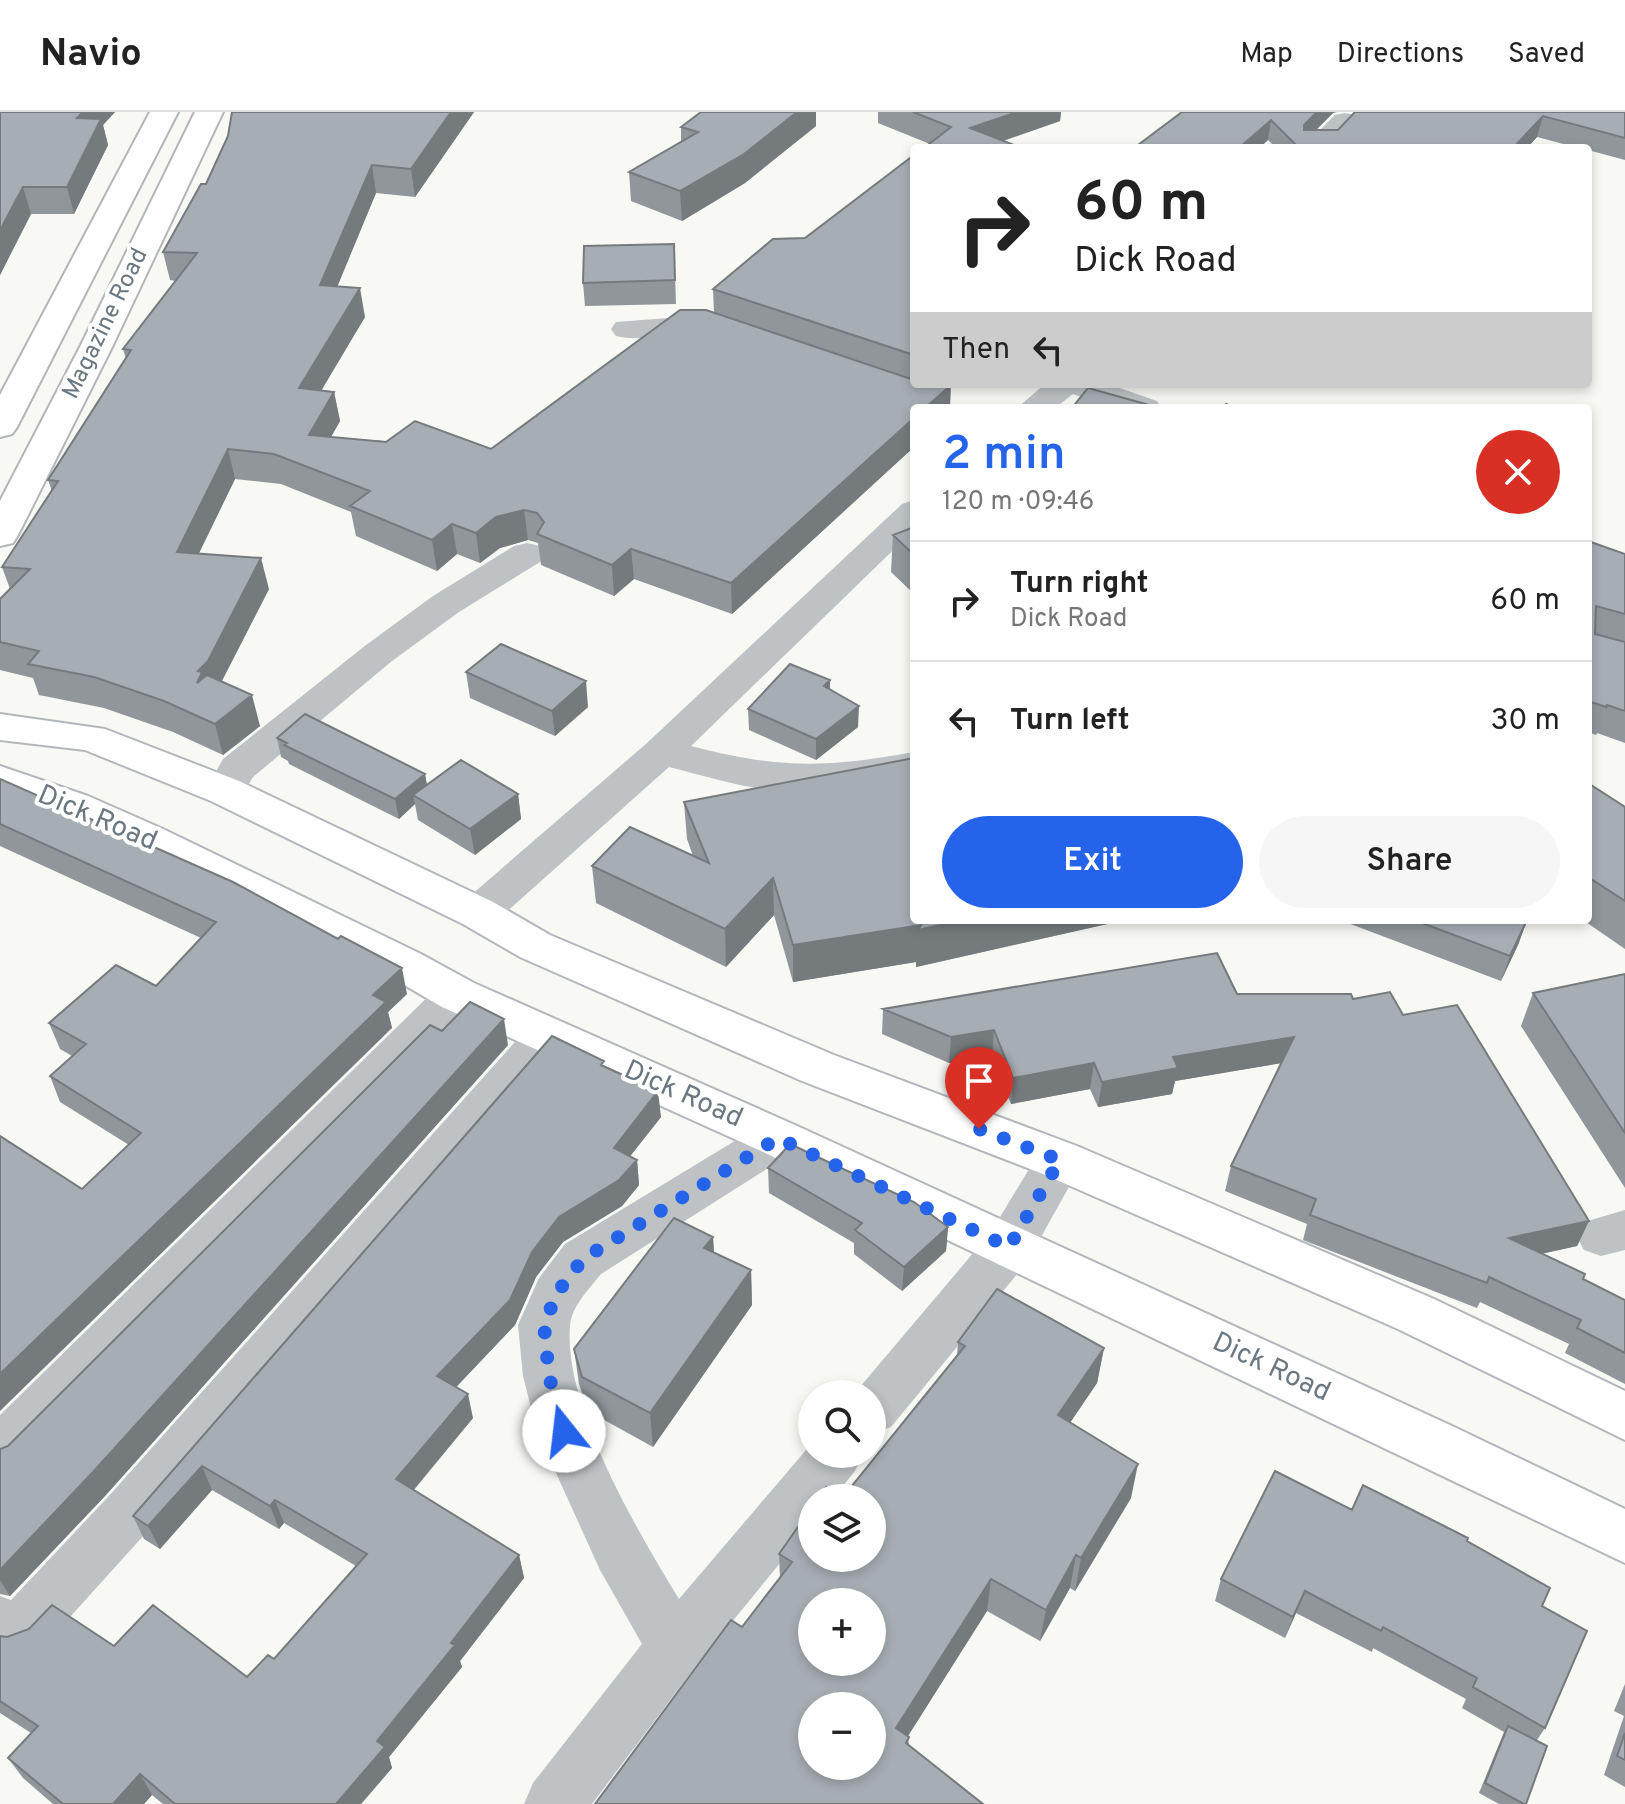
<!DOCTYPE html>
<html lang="en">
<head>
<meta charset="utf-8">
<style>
	body { margin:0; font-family:Overpass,sans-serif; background:#f6f6f6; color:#222; height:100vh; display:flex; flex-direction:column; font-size:30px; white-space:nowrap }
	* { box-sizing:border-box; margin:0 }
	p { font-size:26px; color:#767676 }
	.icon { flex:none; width:44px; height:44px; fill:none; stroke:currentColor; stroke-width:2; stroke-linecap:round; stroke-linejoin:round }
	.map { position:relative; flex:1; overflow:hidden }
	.details { position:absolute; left:910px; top:292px; width:682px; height:520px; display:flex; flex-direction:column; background:#fff; border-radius:8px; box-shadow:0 4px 12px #0003 }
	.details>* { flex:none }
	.top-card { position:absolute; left:910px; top:32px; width:682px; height:244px; border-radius:8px; box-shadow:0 4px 12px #0003; background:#fff; color:#222; overflow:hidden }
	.tools { position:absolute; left:798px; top:1268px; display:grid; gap:16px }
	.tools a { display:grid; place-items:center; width:88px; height:88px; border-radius:50%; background:#fff; box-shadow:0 4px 12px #0003; font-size:40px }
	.pin { position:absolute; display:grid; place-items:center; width:68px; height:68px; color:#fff; margin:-82px -34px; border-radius:50% 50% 50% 0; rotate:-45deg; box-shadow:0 0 8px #0007 }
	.pin .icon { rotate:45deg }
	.me { position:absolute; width:88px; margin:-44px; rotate:344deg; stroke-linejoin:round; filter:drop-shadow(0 0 6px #0008) }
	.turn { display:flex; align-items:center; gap:28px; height:168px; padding:0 32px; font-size:36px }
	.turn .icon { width:104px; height:104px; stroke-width:2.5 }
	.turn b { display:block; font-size:56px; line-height:68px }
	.then { display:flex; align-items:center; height:76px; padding:0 32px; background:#0003; gap:16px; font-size:30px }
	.round { display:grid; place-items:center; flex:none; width:84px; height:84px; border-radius:42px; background:#f6f6f6 }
	.overview { display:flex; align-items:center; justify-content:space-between; height:136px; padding:0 32px }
	h1 { font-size:48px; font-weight:600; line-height:60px; color:#2563eb }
	.action { display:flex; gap:16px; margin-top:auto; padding:16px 32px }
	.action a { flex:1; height:92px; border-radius:48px; background:#2563eb; color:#fff; font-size:32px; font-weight:600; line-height:92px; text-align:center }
	.action a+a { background:#f6f6f6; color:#222 }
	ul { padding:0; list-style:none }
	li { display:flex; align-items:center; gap:24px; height:120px; padding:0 32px; border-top:2px solid #e0e0e0 }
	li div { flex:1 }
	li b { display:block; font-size:30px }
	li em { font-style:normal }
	header { display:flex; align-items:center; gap:48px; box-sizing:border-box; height:112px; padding:0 40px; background:#fff; border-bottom:2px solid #e0e0e0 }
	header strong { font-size:38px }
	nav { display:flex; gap:44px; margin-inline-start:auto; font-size:28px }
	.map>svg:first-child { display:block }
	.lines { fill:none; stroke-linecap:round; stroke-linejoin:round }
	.secondary-casing { stroke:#b3b7bb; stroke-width:4 }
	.primary-casing { stroke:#b2b6b9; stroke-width:4 }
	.street { fill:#bec2c4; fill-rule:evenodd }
	.secondary { fill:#fff; fill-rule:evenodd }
	.primary { fill:#fff; fill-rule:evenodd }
	.wall { fill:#90969a }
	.shaded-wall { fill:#757a7d }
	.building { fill:#a7aeb3; stroke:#757a7d; stroke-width:2; fill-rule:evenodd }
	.route { stroke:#2563eb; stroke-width:14; stroke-dasharray:0 25.2 }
	.labels { text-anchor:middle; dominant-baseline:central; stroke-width:8; stroke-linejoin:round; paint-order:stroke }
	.far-street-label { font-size:24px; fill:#6b7882; stroke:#fff }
	.street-label { font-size:28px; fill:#6b7882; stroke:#fff }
</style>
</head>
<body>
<header>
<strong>Navio</strong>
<nav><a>Map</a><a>Directions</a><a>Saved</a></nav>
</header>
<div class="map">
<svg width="1625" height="1692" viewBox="0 0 1625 1692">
	<rect width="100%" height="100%" fill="#f8f8f5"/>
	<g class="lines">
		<defs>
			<path id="secondary" d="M 0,602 L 105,617 L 239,669 L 493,790 L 550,823 L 834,943 L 1077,1034 L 1434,1187 L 1625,1279 L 1625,1328 L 1398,1217 L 1043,1062 L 802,969 L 520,845 L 463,812 L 211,689 L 85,638 L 0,628 Z
				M 0,654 L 88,684 L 163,717 L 421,842 L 474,871 L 795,1013 L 1450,1313 L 1625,1397 L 1625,1451 L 761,1039 L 442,895 L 389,864 L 133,737 L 60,704 L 0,683 Z"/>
			<path id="primary" d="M 150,0 L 178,0 L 17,315 L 12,322 L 0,325 L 0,283 Z
				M 195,0 L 223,0 L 113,233 L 18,423 L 13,431 L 0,434 L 0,389 L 81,233 Z"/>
		</defs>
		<use href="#secondary" class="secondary-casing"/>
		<use href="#primary" class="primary-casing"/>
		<path class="street" d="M 1345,1 L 1355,3 L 1359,9 L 1332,36 L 1302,36 L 1335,3 Z
			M 695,204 L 728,208 L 733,215 L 728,222 C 716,225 707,223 695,222 C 669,222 641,230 616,224 L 611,217 L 616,210 Z
			M 1045,272 L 1108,272 L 1157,289 L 1162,296 L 1113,296 L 1073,282 L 1055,296 L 1017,296 Z
			M 914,388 L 914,418 L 691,634 C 779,657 825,656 914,640 L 914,666 C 879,673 845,681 809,681 C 761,681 715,667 669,655 L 493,812 L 478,816 L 463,812 L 456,801 L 463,790 L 647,631 L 902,392 Z
			M 527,431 L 540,434 L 545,442 L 540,450 L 459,500 L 392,549 L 253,665 L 239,689 L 225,693 L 211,689 L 205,679 L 223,647 L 366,533 L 433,484 L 514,434 Z
			M 458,866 L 474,871 L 480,883 L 474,895 L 19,1356 L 0,1363 L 0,1303 L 442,871 Z
			M 548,906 L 564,911 L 571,923 L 564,935 L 145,1422 L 42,1536 L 22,1544 L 0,1540 L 0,1484 L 11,1488 L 107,1386 L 532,911 Z
			M 778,1007 L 795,1013 L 802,1026 L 795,1039 L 601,1162 C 589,1177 571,1195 570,1214 C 563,1294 638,1420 679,1487 L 812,1331 L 812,1342 L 863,1342 L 855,1359 L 833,1386 L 812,1386 L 812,1412 L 695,1555 L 592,1692 L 524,1692 L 533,1671 L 642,1532 L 600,1458 L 537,1319 L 523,1264 L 518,1213 L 539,1166 L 565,1132 L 761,1013 Z
			M 1060,1029 L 1077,1034 L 1084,1048 L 1027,1150 L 891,1315 L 872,1322 L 872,1282 L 854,1282 L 991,1120 L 1043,1034 Z
			M 1625,1098 L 1625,1138 L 1601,1144 L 1584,1138 L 1576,1124 L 1584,1110 Z"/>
		<use href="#secondary" class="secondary"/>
		<use href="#primary" class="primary"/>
	</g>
	<path class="wall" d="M 0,0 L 115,0 L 103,13 L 108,33 L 74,102 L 31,102 L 0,163 Z
		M 232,0 L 474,0 L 415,85 L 376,81 L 337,174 L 365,205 L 321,278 L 334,280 L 340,309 L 331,325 L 491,337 L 714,200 L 713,177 L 805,126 L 914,43 L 914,272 L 952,272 L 914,296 L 914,335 L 732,502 L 634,467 L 614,484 L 541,453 L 538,431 L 528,428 L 500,436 L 480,451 L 457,442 L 437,459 L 356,424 L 351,400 L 281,372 L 235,367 L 199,441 L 269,477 L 222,569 L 260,614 L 223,643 L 173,620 L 104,596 L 39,583 L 33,566 L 0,558 L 0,487 L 10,477 L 2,455 L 52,379 L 48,368 L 126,247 L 123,237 L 176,169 L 170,168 L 163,140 L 206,72 L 228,24 Z
		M 701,0 L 816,0 L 816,14 L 745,71 L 682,109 L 631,89 L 629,60 L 681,30 L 681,15 Z
		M 878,0 L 1061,0 L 1060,9 L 1003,29 L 930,32 L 878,11 Z
		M 1182,0 L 1333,1 L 1316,18 L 1338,18 L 1355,1 L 1353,0 L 1625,0 L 1625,48 L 1588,38 L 1588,36 L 1579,36 L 1537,25 L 1527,36 L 1276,36 L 1268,28 L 1259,36 L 1134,36 Z
		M 674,132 L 676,192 L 585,194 L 583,171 Z
		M 914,415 L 914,482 L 891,460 L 893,423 Z
		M 1588,429 L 1625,442 L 1625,631 L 1597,621 L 1596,623 L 1588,620 Z
		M 466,560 L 588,595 L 555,624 L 470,586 Z
		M 830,578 L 858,615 L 816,648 L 749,618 L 748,597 Z
		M 277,626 L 425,662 L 427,673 L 518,682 L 521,707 L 475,743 L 418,708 L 415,692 L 399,707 L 289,652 L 288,649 L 281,645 Z
		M 0,667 L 407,882 L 388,900 L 392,916 L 82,1077 L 129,1033 L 60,990 L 50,964 L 72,944 L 60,937 L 49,911 L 156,874 L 201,826 L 0,734 Z
		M 1588,671 L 1625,695 L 1625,837 L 1583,808 L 1588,808 Z
		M 684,690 L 1125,808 L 916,855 L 916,850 L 793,870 L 774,803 L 726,855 L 596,791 L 592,754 L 693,744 L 687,727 Z
		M 1340,808 L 1527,808 L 1518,833 L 1501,869 Z
		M 1625,862 L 1625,1076 L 1521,914 L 1533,881 Z
		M 1237,882 L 1353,887 L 1403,903 L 1589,1109 L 1577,1134 L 1541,1142 L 1583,1167 L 1625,1188 L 1625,1272 L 1565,1241 L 1569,1232 L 1480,1190 L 1477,1196 L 1303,1128 L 1307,1112 L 1225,1079 L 1231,1054 L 1281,951 L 1175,969 L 1172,982 L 1098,995 L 1090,977 L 1011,992 L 992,944 L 949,951 L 882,922 L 883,897 Z
		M 442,919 L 508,933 L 105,1384 L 10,1484 L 0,1482 L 0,1337 L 8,1334 Z
		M 604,954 L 661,1005 L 630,1044 L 637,1048 L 639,1073 L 622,1094 L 563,1130 L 536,1165 L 515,1213 L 456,1275 L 473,1306 L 414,1378 L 519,1443 L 524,1466 L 460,1549 L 462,1555 L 389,1645 L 392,1656 L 361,1692 L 163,1692 L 152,1683 L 144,1692 L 53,1692 L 23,1666 L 8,1646 L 31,1621 L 0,1601 L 0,1524 L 114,1534 L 247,1565 L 274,1547 L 356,1454 L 284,1411 L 279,1417 L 212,1378 L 160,1437 L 144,1427 L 133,1404 Z
		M 768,1056 L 948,1115 L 946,1139 L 902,1179 L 854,1142 L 854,1131 L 769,1081 Z
		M 713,1125 L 714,1140 L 751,1158 L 752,1193 L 653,1335 L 588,1299 L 579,1272 L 574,1237 Z
		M 958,1230 L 1104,1236 L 1097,1271 L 1070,1311 L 1131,1386 L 1075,1479 L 1070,1476 L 1040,1529 L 987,1499 L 908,1624 L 909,1633 L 742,1515 L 780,1466 L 779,1442 L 843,1385 L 957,1244 Z
		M 1352,1398 L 1467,1429 L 1542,1494 L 1545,1616 L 1537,1628 L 1526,1692 L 1499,1692 L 1479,1681 L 1504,1620 L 1462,1596 L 1466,1587 L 1373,1536 L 1372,1540 L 1296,1501 L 1285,1526 L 1215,1489 L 1221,1467 Z
		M 1625,1572 L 1625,1675 L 1604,1663 L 1624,1604 L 1614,1599 Z"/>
	<path class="shaded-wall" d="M 83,0 L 115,0 L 103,13 L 108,33 L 74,102 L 67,75 L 77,6 Z
		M 451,0 L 474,0 L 415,85 L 411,57 Z
		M 797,0 L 816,0 L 816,14 L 745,71 L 682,109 L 680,79 Z
		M 1017,0 L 1061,0 L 1060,9 L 982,36 L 970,16 Z
		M 1317,0 L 1337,0 L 1333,1 L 1300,34 L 1304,13 Z
		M 1543,4 L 1537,25 L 1527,36 L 1513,36 Z
		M 1271,8 L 1268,28 L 1259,36 L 1239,36 Z
		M 372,53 L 376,81 L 326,202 L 320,173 Z
		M 23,75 L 31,102 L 0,163 L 0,118 Z
		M 360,176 L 365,205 L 305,306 L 299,276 Z
		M 944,272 L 952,272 L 951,273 L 950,296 L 925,296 Z
		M 334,280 L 340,309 L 315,353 L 309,323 Z
		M 914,306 L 914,335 L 732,502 L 731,471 Z
		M 228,337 L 235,367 L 185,470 L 177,440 Z
		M 524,398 L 528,428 L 500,436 L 480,451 L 476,421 L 496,405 Z
		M 452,412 L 457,442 L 437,459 L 432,428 Z
		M 631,437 L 634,467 L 614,484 L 612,453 Z
		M 261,446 L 269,477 L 216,580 L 197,571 L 198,559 Z
		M 830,568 L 830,589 L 824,574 Z
		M 586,569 L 588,595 L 555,624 L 552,599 Z
		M 252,583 L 260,614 L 223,643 L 215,612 Z
		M 859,594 L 858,615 L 816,648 L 816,627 Z
		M 425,662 L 428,681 L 413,683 L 415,692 L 399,707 L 395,687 Z
		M 518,682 L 521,707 L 475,743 L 470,717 Z
		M 773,766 L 774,803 L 726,855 L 725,817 Z
		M 962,808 L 1125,808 L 916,855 L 916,850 L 793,870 L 793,833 L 921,813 Z
		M 1527,808 L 1518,833 L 1501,869 L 1510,844 Z
		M 402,856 L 407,882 L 388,900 L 392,916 L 0,1299 L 0,1262 L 373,883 Z
		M 504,907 L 508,933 L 105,1384 L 10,1484 L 0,1468 L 0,1458 Z
		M 994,918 L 992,944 L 949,951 L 951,925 Z
		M 1294,925 L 1288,950 L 1175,969 L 1172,982 L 1098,995 L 1102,970 L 1173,945 Z
		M 1094,951 L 1090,977 L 1011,992 L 1013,966 Z
		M 658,979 L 661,1005 L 617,1061 L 614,1036 Z
		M 637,1048 L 639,1073 L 622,1094 L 563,1130 L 536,1165 L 515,1213 L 443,1289 L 437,1264 L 559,1105 Z
		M 1589,1109 L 1577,1134 L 1499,1151 L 1509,1126 Z
		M 948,1115 L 946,1139 L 902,1179 L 904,1155 Z
		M 713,1125 L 715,1160 L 704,1136 Z
		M 751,1158 L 752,1193 L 653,1335 L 650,1301 Z
		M 1104,1236 L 1097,1271 L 1052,1337 L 1058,1303 Z
		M 468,1282 L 473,1306 L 403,1390 L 396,1367 Z
		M 1138,1352 L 1131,1386 L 1075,1479 L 1081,1446 Z
		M 202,1354 L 212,1378 L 160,1437 L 148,1414 Z
		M 275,1388 L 284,1411 L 279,1417 L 270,1394 Z
		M 519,1443 L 524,1466 L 460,1549 L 462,1555 L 389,1645 L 392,1656 L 361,1692 L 336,1692 L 377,1629 Z
		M 1076,1443 L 1070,1476 L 1040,1529 L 1046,1498 Z
		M 991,1467 L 987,1499 L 894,1646 L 896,1616 Z
		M 1305,1479 L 1296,1501 L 1285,1526 L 1293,1505 Z
		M 140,1662 L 152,1683 L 144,1692 L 113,1692 Z"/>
	<path class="building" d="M 0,0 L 83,0 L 77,6 L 101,7 L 67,75 L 23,75 L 0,118 Z
		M 232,0 L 451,0 L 411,57 L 372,53 L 320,173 L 360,176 L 299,276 L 334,280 L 309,323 L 386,330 L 415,309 L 491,337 L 680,198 L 706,198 L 914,268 L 914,272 L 951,273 L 925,296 L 914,296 L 914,306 L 731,471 L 631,437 L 612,453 L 537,422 L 544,410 L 537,401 L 524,398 L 496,405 L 476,421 L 452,412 L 432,428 L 350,394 L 370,379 L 274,342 L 228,337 L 177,440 L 261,446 L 208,549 L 198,559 L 202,560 L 197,571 L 207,563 L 252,583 L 215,612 L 164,589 L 94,565 L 28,552 L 39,539 L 0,530 L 0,487 L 30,457 L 2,455 L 58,369 L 48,368 L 131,238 L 123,237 L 197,141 L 163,140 L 201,72 L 206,72 L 228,24 Z
		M 701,0 L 797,0 L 744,42 L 680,79 L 629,60 L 698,20 L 681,15 Z
		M 913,0 L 1017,0 L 970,16 L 1022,36 L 924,36 L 951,15 Z
		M 1182,0 L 1317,0 L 1304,13 L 1304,18 L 1338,18 L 1355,0 L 1625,0 L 1625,26 L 1543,4 L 1513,36 L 1299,36 L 1271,8 L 1239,36 L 1134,36 Z
		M 914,43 L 914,243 L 713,177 L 773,127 L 805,126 Z
		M 674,132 L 675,168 L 583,171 L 584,134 Z
		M 1088,276 L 1160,296 L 1072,296 Z
		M 1226,292 L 1236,296 L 1222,296 Z
		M 914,415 L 914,443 L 893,423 Z
		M 1588,429 L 1625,442 L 1625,502 L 1596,494 L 1595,522 L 1625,530 L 1625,599 L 1607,593 L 1606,595 L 1588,589 Z
		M 501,532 L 586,569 L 552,599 L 466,560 Z
		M 790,552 L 830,568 L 824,574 L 859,594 L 816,627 L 748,597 Z
		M 305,602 L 425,662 L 395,687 L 284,633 L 287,631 L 277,626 Z
		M 914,646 L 914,808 L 962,808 L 918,818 L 921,813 L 793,833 L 773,766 L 725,817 L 592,754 L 630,715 L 709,751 L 684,690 Z
		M 461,648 L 518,682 L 470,717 L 413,683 Z
		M 0,667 L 233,770 L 338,827 L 341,824 L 402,856 L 373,883 L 386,890 L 0,1262 L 0,1024 L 82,1077 L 141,1021 L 50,964 L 86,932 L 49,911 L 116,853 L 156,874 L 216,810 L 0,712 Z
		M 1588,671 L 1625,695 L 1625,789 L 1588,765 Z
		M 1414,808 L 1527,808 L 1510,844 Z
		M 1217,841 L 1237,882 L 1351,882 L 1353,887 L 1390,880 L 1403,903 L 1457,893 L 1589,1109 L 1509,1126 L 1585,1162 L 1583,1167 L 1625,1188 L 1625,1241 L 1577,1216 L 1581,1208 L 1489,1165 L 1487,1171 L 1310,1103 L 1316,1087 L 1231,1054 L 1294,925 L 1173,945 L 1178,956 L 1102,970 L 1094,951 L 1013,966 L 994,918 L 951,925 L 883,897 Z
		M 1625,862 L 1625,1021 L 1533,881 Z
		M 470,890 L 504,907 L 93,1360 L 0,1458 L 0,1337 L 8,1334 L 430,913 L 442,919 Z
		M 552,924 L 604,949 L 601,953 L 658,979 L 614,1036 L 637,1048 L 619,1068 L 559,1105 L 532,1140 L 510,1188 L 437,1264 L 468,1282 L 396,1367 L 519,1443 L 451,1531 L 455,1533 L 377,1629 L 385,1635 L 336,1692 L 175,1692 L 140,1662 L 113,1692 L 63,1692 L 8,1646 L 38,1614 L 0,1589 L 0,1524 L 7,1525 L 29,1517 L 52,1493 L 114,1534 L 153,1493 L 247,1565 L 268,1543 L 274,1547 L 367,1442 L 275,1388 L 270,1394 L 202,1354 L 148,1414 L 133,1404 Z
		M 790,1032 L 914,1090 L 948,1115 L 904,1155 L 855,1118 L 862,1111 L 768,1056 Z
		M 674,1106 L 713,1125 L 704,1136 L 751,1158 L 650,1301 L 582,1265 L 574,1237 Z
		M 997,1177 L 1104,1236 L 1058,1303 L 1138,1352 L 1081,1446 L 1076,1443 L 1046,1498 L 991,1467 L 896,1616 L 909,1625 L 906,1631 L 983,1692 L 595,1692 L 731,1508 L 742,1515 L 792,1450 L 779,1442 L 812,1395 L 812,1446 L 872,1446 L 872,1386 L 818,1386 L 826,1375 L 843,1385 L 965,1234 L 958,1230 ZM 812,1490 L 872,1490 L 872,1550 L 812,1550 ZM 812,1594 L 872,1594 L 872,1654 L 812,1654 Z
		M 1275,1359 L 1352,1398 L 1363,1373 L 1468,1426 L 1467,1429 L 1550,1476 L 1542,1494 L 1587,1519 L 1545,1616 L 1473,1575 L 1477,1566 L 1383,1515 L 1381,1519 L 1305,1479 L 1293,1505 L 1221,1467 Z
		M 1508,1614 L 1547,1634 L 1526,1692 L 1524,1692 L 1485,1671 Z
		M 1625,1621 L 1625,1648 L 1617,1644 Z"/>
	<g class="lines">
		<path class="route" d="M 564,1319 L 549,1264 L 544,1213 L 557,1181 L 583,1147 L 778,1026 L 1009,1135 L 1060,1048 L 979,1017"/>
	</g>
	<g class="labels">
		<g class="far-street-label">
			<text transform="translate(106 212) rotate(-64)">Magazine Road</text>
		</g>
		<g class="street-label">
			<text transform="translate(97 707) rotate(23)">Dick Road</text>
			<text transform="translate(683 983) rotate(24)">Dick Road</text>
			<text transform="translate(1271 1256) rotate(25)">Dick Road</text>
		</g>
	</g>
</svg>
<div class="tools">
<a><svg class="icon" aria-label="search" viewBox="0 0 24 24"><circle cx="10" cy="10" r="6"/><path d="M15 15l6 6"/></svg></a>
<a><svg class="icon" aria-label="layers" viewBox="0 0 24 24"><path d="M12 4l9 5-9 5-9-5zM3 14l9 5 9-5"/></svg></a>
<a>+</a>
<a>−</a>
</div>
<div class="pin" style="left:979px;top:1017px;background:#d93025"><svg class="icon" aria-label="arrive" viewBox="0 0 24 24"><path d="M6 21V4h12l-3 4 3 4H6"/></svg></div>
<svg class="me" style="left:564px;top:1319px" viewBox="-20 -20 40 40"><circle r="19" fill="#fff"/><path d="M0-13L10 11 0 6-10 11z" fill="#2563eb"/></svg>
<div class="top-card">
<div class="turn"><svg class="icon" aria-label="right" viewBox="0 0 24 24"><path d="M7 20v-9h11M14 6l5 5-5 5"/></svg><div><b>60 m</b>Dick Road</div></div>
<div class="then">Then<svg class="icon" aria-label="left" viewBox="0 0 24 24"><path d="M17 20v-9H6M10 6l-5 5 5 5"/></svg></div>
</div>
<section class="details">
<div class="overview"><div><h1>2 min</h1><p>120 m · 09:46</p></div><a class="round" style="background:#d93025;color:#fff"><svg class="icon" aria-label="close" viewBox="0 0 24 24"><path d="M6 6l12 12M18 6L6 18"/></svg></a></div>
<ul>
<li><svg class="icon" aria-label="right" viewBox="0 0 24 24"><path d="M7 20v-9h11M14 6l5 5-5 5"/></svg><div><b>Turn right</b><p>Dick Road</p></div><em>60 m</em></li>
<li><svg class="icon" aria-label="left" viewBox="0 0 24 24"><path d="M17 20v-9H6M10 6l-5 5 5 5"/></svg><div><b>Turn left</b></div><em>30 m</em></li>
</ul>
<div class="action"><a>Exit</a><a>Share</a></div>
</section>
</div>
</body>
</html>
